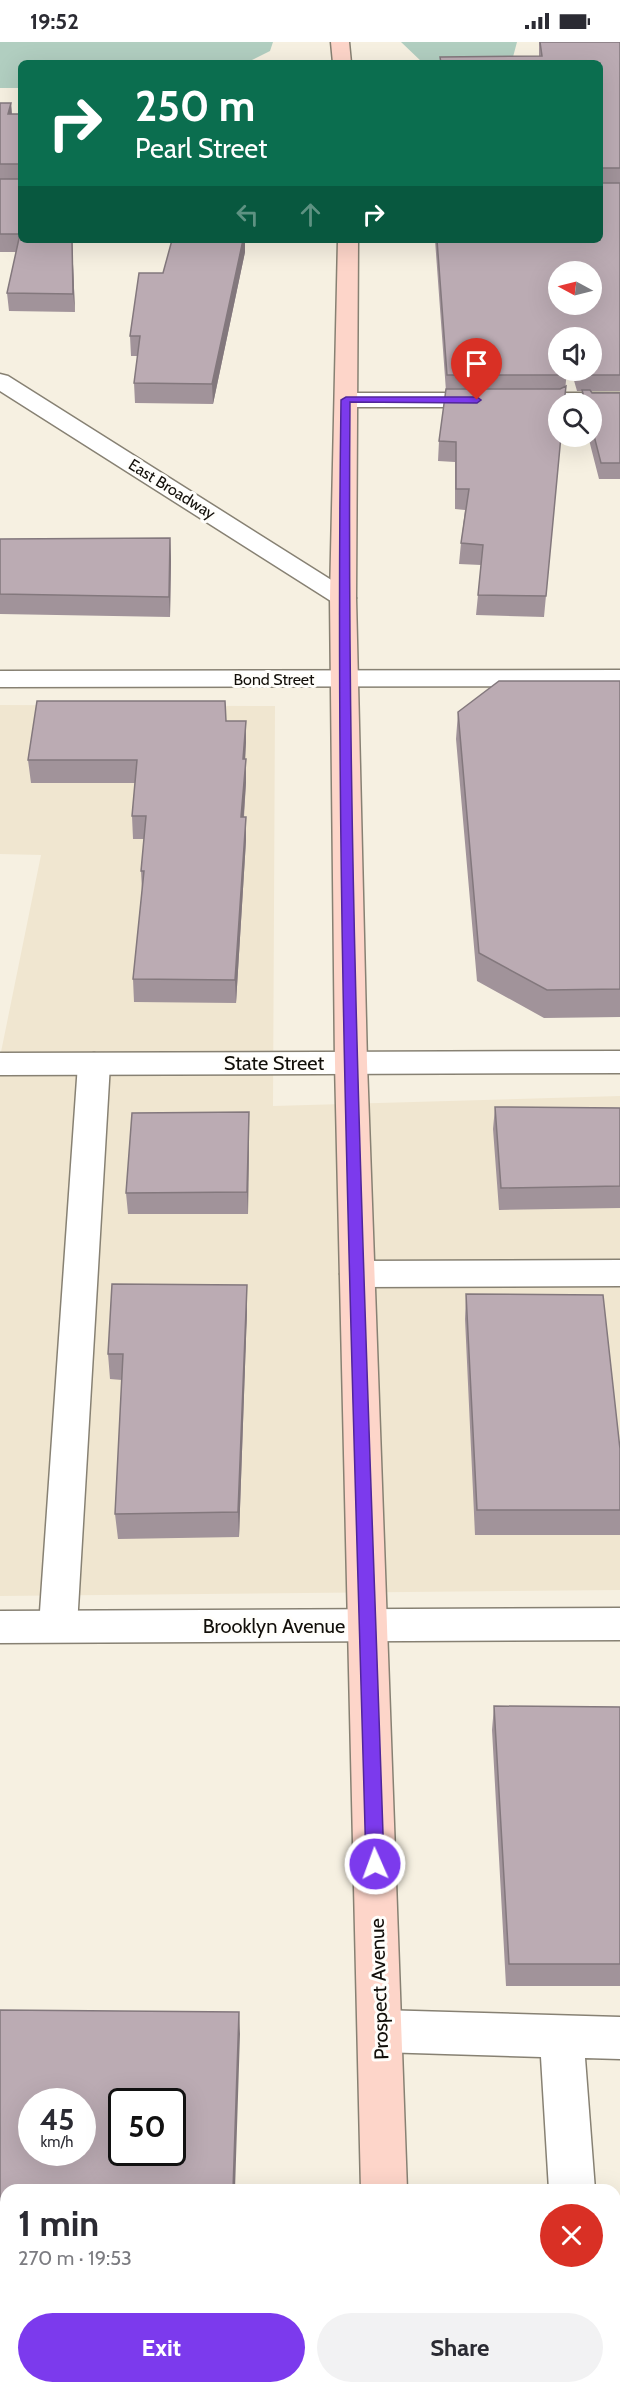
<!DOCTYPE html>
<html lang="en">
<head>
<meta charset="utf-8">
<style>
	body { margin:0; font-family:Cabin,sans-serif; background:#f2f2f3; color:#2b2b33; height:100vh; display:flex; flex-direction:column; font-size:22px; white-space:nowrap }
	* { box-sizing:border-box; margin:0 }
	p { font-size:20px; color:#7c7c81 }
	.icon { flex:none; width:33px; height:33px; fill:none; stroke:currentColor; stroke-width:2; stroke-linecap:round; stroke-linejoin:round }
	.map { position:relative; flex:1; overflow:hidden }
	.panel { position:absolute; left:0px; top:2142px; width:621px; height:210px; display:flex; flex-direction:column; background:#fff; border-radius:18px 18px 0 0; box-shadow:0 6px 24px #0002 }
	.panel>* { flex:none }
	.banner { position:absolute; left:18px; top:18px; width:585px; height:183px; border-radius:9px; box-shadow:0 6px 24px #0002; background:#0b6e4f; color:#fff; overflow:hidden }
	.needle { width:39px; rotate:277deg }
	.tools { position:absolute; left:548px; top:219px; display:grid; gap:12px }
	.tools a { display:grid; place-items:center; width:54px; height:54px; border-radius:50%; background:#fff; box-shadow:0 6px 24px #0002; font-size:30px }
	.speed { position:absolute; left:18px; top:2046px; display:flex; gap:12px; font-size:30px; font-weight:700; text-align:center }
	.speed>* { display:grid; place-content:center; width:78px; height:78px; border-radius:50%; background:#fff; box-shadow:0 6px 24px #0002; line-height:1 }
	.speed small { font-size:15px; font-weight:400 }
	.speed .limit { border:3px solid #111; border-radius:9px; background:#fff; color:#111 }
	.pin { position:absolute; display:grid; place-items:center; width:51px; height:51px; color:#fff; margin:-62px -26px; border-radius:50% 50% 50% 0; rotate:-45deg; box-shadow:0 0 6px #0007 }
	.pin .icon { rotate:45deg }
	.me { position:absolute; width:66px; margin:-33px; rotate:358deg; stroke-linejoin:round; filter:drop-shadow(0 0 4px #0008) }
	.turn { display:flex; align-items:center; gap:21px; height:126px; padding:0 18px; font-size:27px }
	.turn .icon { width:78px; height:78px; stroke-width:2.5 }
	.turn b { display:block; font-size:42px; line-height:51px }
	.lanes { display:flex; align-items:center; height:57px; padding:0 18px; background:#0003; justify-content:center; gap:30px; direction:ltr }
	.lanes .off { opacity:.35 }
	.round { display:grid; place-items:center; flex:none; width:63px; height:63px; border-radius:32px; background:#f2f2f3 }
	.headline { display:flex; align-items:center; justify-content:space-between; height:102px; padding:0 18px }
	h1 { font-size:36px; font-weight:700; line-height:45px }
	.cta { display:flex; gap:12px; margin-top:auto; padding:12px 18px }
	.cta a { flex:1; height:69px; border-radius:36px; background:#7c3aed; color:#fff; font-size:24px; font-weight:700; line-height:69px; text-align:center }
	.cta a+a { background:#f2f2f3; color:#2b2b33 }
	.status { display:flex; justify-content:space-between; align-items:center; height:42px; padding:0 30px; background:#fff; direction:ltr }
	.status svg { height:16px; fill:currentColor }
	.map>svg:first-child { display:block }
	.built { fill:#f0e6d0 }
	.green { fill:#b1cec0 }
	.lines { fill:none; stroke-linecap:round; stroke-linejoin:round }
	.service-casing { stroke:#878173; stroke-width:3 }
	.minor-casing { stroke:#878173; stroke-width:3 }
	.secondary-casing { stroke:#878173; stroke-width:3 }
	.service { fill:#fff; fill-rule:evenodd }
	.minor { fill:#fff; fill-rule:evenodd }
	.secondary { fill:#fdd5c9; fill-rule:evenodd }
	.wall { fill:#a1939a }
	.shaded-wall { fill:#83787d }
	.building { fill:#bbabb3; stroke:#83787d; stroke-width:1.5; fill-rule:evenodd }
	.route { fill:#7c3aed; stroke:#51269a; stroke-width:1.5 }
	.labels { text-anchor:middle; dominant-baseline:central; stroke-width:6; stroke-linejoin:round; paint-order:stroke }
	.far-street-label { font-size:16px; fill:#120f0a; stroke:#fffefb }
	.street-label { font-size:20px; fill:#120f0a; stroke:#fffefb }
</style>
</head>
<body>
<div class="status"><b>19:52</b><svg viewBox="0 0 49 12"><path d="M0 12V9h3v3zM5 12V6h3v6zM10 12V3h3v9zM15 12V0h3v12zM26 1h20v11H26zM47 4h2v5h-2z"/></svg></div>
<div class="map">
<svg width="620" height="2352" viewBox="0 0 620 2352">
	<rect width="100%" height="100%" fill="#f6f0e1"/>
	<path class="built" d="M 0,663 L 275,664 L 273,1064 L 620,1054 L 620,1548 L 0,1554 L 0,1015 L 41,813 L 0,812 Z"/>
	<path class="green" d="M 0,0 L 273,0 L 270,9 L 246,21 L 21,21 L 21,46 L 0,46 Z
		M 401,0 L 517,0 L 513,15 L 452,21 L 423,21 Z"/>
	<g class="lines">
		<defs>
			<path id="service" d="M 94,1011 L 105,1014 L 110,1022 L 77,1584 L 72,1595 L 58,1600 L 44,1595 L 39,1584 L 78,1022 L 83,1014 Z
				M 620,1218 L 620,1244 L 357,1245 L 345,1241 L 340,1232 L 345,1223 L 357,1219 Z
				M 380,1968 L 620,1975 L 620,2017 L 585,2016 L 595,2148 L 549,2148 L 541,2015 L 380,2010 L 365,2004 L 358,1989 L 365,1974 Z
				M 615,2252 L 620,2252 L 620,2300 L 615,2300 Z"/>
			<path id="minor" d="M 0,332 L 8,334 L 352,551 L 356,556 L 352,561 L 343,564 L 334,561 L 0,349 Z
				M 346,351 L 620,351 L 620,365 L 591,365 L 591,362 L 558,362 L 558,365 L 346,365 L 338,363 L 335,358 L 338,353 Z
				M 620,628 L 620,644 L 0,645 L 0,629 Z
				M 620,1009 L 620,1031 L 0,1033 L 0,1011 Z
				M 620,1566 L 620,1598 L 0,1601 L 0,1569 Z"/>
			<path id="secondary" d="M 331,0 L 349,0 L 351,21 L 333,21 Z
				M 338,198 L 358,198 L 356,556 L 367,1021 L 407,2148 L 361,2148 L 335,1021 L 330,556 Z
				M 366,2346 L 414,2346 L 414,2352 L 366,2352 Z"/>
		</defs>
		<use href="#service" class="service-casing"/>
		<use href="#minor" class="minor-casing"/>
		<use href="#secondary" class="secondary-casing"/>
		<use href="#service" class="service"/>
		<use href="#minor" class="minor"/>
		<use href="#secondary" class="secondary"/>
	</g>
	<path class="wall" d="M 539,0 L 620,0 L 620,349 L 591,349 L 592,351 L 620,351 L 620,437 L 599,437 L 588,394 L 591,394 L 591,362 L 581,362 L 582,349 L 577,349 L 571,328 L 591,328 L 591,296 L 558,296 L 567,328 L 544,575 L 476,573 L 481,523 L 459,522 L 461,501 L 465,468 L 455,467 L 455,420 L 438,419 L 439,399 L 446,349 L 435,198 L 600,198 L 600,21 L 440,21 L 440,15 L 539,15 Z
		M 0,61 L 11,61 L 12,72 L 72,198 L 75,270 L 9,269 L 7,251 L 16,210 L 0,210 Z
		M 245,210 L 213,362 L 135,361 L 134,341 L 138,314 L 131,314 L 130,294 L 163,231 Z
		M 170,496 L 171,517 L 170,575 L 0,572 L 0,497 Z
		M 620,639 L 620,975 L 544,976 L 477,939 L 456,697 L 458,670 Z
		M 226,679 L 246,679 L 245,717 L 246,740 L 244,775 L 246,775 L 246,798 L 236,961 L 134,960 L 133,937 L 142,849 L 141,829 L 144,797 L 133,797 L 132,774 L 135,741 L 31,741 L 28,718 Z
		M 495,1065 L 620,1066 L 620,1166 L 499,1168 L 493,1087 Z
		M 249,1092 L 248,1172 L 128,1172 L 126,1151 Z
		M 466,1252 L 620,1407 L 620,1493 L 475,1493 L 465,1277 Z
		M 247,1268 L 239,1495 L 118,1497 L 115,1472 L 122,1338 L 110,1337 L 108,1312 Z
		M 494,1664 L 620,1665 L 620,1944 L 506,1944 L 492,1688 Z
		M 0,1968 L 240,1992 L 6,2148 L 6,2346 L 228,2347 L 0,2347 Z"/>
	<path class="shaded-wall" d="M 11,61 L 12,77 L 8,72 Z
		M 72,198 L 75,270 L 73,252 Z
		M 243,198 L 245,198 L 245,210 L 213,362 L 212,342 Z
		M 170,496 L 171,517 L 170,575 L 169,555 Z
		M 246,679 L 246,701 L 244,740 L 243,717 Z
		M 246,717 L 246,740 L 242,798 L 241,775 Z
		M 246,775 L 246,798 L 236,961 L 235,938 Z
		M 249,1070 L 249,1092 L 248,1172 L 247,1150 Z
		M 247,1243 L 247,1268 L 239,1495 L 238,1470 Z
		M 239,1970 L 240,1992 L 235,2148 L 233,2148 Z"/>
	<path class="building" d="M 540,0 L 620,0 L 620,126 L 600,126 L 600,21 L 441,21 L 440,15 L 542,14 Z
		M 0,61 L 11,61 L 8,72 L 21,72 L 21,122 L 0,122 Z
		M 0,137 L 21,137 L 21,198 L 72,198 L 73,252 L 7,251 L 20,192 L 0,192 Z
		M 600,141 L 620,141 L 620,333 L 578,333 L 577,328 L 591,328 L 591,296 L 558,296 L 558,328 L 567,328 L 567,333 L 447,333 L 437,198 L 600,198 ZM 558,230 L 591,230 L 591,262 L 558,262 Z
		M 172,198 L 243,198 L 212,342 L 134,341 L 140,294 L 130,294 L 139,231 L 163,231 Z
		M 566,344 L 564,362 L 558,362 L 558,394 L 561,394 L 546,554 L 478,553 L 483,503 L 461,501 L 469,447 L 456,447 L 456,400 L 439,399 L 446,347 L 560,347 Z
		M 582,348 L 590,348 L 592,351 L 620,351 L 620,421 L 601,421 L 591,382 L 591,362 L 586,362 Z
		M 170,496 L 169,555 L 0,552 L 0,497 Z
		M 499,639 L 620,639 L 620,947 L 547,948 L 479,911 L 458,670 Z
		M 37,659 L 225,659 L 226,679 L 246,679 L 243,717 L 246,717 L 241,775 L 246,775 L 235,938 L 133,937 L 144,829 L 141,829 L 146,774 L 132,774 L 137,718 L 28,718 Z
		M 495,1065 L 620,1066 L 620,1144 L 501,1146 Z
		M 249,1070 L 247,1150 L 126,1151 L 132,1071 Z
		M 112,1242 L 247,1243 L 238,1470 L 115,1472 L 123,1312 L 108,1312 Z
		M 466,1252 L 603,1253 L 620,1407 L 620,1468 L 477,1468 Z
		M 494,1664 L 620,1665 L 620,1922 L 509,1922 Z
		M 0,1968 L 239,1970 L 233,2148 L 6,2148 L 6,2328 L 0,2328 ZM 32,2060 L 82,2060 L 82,2110 L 32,2110 ZM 122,2060 L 172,2060 L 172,2110 L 122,2110 Z"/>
	<path class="route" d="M 346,355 L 477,355 L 481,358 L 477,361 L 350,360 C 346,848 368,1335 384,1822 L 381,1827 L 375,1830 L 369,1827 L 366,1822 C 353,1334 334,846 341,358 Z"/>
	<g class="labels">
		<g class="far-street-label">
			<text transform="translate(172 447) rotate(32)">East Broadway</text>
			<text x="274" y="637">Bond Street</text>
		</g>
		<g class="street-label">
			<text x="274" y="1021">State Street</text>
			<text x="274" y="1584">Brooklyn Avenue</text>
			<text transform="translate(379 1947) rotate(-92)">Prospect Avenue</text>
		</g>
	</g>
</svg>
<div class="tools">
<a><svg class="needle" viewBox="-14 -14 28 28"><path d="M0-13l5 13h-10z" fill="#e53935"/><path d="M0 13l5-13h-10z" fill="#7c7c81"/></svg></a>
<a><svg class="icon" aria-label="sound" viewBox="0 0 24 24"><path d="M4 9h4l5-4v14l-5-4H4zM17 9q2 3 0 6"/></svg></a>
<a><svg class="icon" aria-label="search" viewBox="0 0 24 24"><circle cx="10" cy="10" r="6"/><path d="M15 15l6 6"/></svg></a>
</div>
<div class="speed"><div>45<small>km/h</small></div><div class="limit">50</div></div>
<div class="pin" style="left:477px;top:358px;background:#d93025"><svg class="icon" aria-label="arrive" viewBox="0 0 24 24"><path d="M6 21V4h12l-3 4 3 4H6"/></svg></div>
<svg class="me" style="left:375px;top:1822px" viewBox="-20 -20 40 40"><circle r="17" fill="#7c3aed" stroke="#fff" stroke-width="3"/><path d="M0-11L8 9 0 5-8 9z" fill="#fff"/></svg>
<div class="banner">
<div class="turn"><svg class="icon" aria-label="right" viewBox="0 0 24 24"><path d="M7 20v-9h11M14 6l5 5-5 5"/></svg><div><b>250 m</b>Pearl Street</div></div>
<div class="lanes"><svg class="icon off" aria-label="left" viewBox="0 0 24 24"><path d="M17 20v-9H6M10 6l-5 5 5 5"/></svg><svg class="icon off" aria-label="ahead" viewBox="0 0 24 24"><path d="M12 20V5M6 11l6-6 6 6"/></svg><svg class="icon" aria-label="right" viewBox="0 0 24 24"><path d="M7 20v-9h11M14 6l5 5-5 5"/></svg></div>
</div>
<section class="panel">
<div class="headline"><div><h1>1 min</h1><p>270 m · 19:53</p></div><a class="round" style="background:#d93025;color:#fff"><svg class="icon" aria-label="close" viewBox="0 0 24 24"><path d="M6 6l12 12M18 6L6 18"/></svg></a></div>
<div class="cta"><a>Exit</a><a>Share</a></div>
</section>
</div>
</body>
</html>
